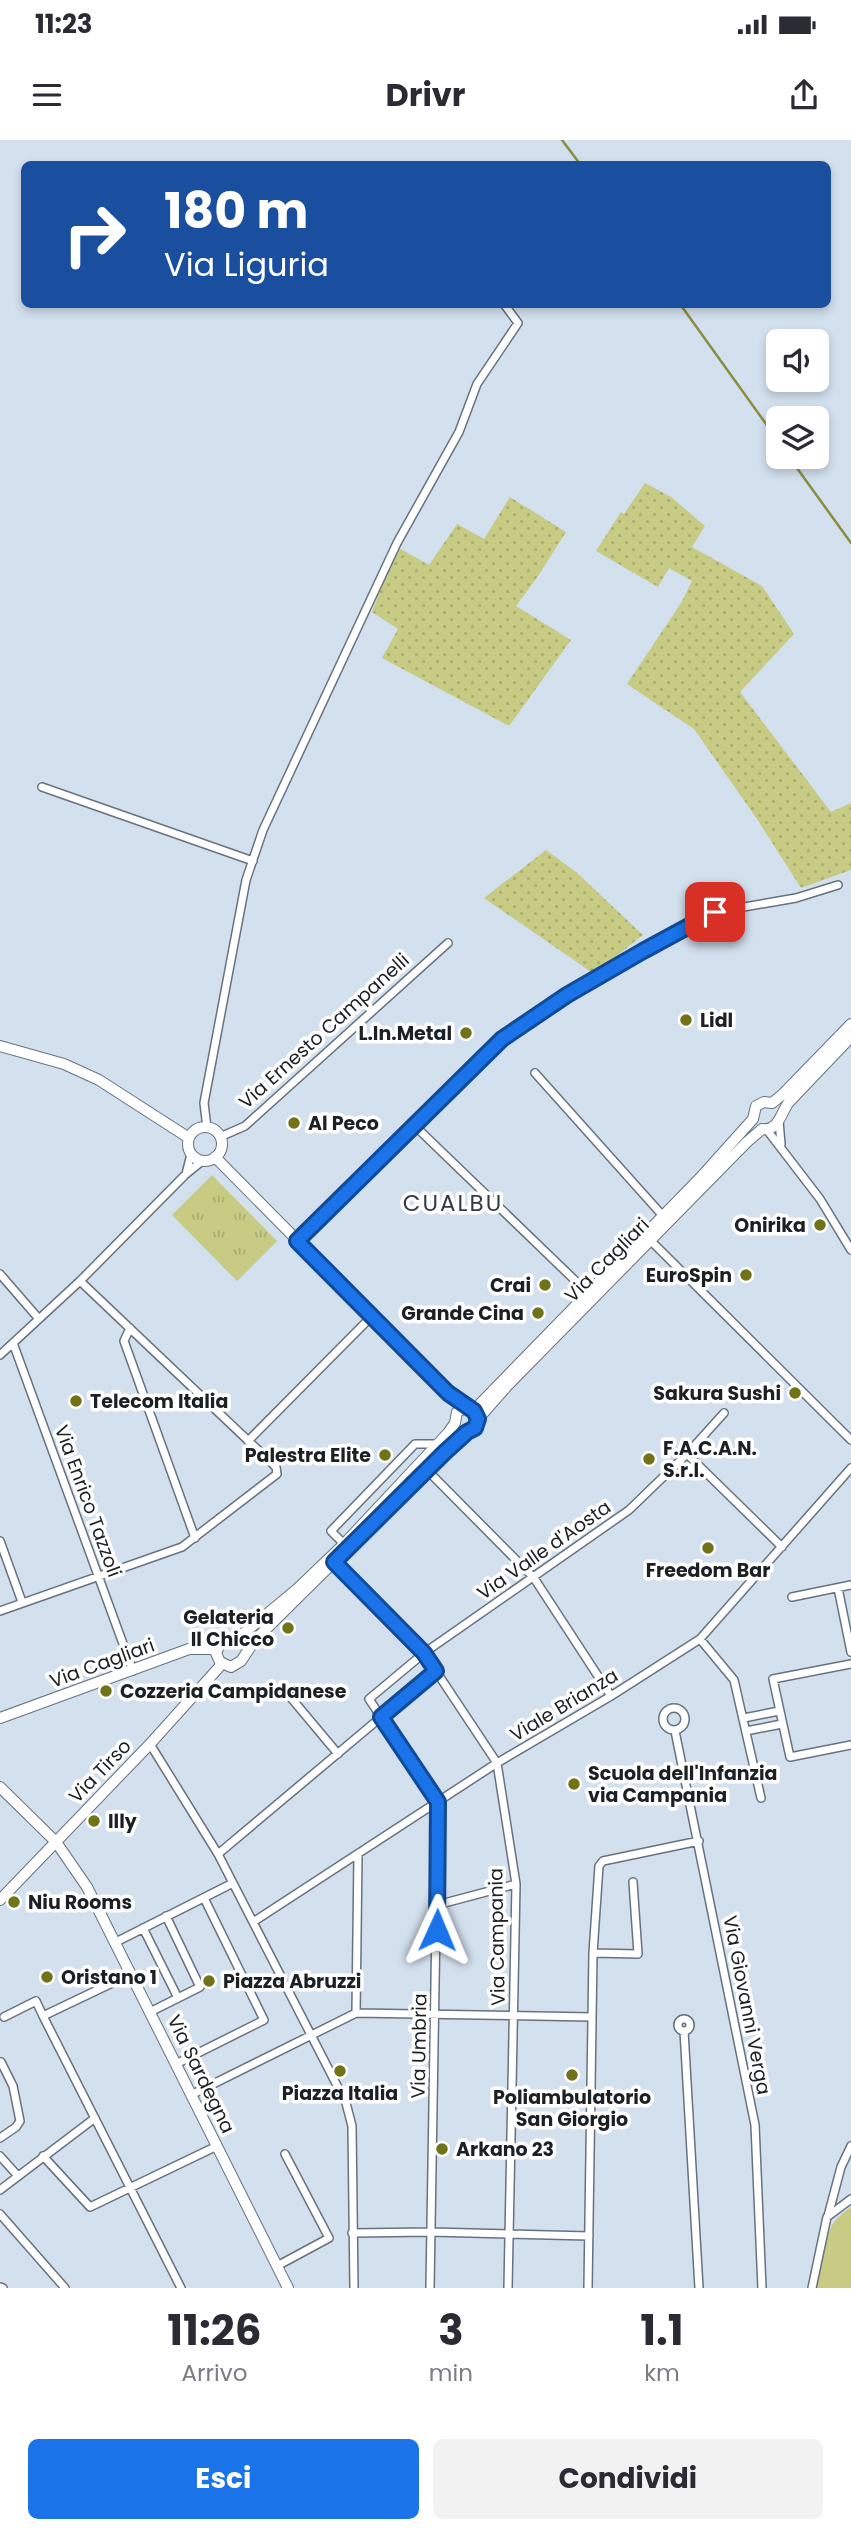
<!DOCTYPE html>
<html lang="it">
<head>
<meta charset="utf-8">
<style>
	body { margin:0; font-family:Poppins,sans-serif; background:#f2f2f3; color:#2b2b33; height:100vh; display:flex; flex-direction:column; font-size:26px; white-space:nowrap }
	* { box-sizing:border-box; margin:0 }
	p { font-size:23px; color:#7c7c81 }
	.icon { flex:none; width:38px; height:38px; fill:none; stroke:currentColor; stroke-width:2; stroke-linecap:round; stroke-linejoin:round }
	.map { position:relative; height:2148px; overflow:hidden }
	.details { display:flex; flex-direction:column; background:#fff; flex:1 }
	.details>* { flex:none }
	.top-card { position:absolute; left:21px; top:21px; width:810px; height:147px; border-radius:10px; box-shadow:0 4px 10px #0003; background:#1a4fa0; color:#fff; overflow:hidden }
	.tools { position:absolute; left:766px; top:189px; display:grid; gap:14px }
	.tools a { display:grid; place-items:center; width:63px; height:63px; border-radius:10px; background:#fff; box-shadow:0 4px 10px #0003; font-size:35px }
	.pin { position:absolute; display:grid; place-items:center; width:60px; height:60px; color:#fff; margin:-30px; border-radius:14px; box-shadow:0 4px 10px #0006 }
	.me { position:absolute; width:77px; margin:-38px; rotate:1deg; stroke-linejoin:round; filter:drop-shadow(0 0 5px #0008) }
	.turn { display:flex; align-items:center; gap:24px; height:147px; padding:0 28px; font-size:32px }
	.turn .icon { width:91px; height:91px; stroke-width:2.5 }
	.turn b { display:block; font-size:49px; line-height:60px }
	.eta { display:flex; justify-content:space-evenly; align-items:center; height:119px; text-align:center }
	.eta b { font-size:42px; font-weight:700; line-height:49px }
	.action { display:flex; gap:14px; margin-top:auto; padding:14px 28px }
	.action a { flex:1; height:80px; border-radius:10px; background:#1a73e8; color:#fff; font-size:28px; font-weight:700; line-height:80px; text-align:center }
	.action a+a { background:#f2f2f3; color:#2b2b33 }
	.status { display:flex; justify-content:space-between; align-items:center; height:49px; padding:0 35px; background:#fff; direction:ltr }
	.status svg { height:19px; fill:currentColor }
	header { display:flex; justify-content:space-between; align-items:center; height:91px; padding:0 28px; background:#fff; font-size:32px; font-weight:700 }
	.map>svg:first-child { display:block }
	.grass { fill:url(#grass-dots) }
	.park { fill:url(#park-tufts) }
	.garden { fill:#c7cb83 }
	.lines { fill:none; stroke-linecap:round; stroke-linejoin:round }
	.stream { stroke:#8b8e41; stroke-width:2.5 }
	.street-casing { stroke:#67727f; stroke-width:10 }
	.secondary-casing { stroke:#67727f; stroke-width:12 }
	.street { stroke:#fff; stroke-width:7 }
	.secondary { stroke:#fff; stroke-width:10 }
	.route-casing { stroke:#114b97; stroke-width:18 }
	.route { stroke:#1a73e8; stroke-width:12 }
	.poi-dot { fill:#717318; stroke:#fff; stroke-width:2.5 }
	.labels { text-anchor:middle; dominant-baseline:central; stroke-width:7; stroke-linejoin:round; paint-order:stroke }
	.poi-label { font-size:19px; font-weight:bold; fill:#1b2025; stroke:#fff; text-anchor:start }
	.street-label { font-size:19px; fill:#1b2025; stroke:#fff }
	.quarter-label { font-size:23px; letter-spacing:2px; fill:#313b46; stroke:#fff }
</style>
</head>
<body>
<div class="status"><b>11:23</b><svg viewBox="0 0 49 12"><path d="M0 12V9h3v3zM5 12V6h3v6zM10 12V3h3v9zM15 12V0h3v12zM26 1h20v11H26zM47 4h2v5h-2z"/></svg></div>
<header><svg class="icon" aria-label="menu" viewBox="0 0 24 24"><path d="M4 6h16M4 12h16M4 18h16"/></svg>Drivr<svg class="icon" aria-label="share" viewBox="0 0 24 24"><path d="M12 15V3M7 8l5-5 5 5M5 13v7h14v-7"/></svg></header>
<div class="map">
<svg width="851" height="2148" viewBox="0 0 851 2148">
	<defs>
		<pattern id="grass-dots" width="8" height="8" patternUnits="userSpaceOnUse" patternTransform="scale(1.75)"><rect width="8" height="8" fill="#c7cb83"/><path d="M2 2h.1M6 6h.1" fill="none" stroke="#aaae71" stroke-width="1.8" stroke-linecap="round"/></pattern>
		<pattern id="park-tufts" width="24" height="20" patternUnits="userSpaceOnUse" patternTransform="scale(1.75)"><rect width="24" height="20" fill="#c7cb83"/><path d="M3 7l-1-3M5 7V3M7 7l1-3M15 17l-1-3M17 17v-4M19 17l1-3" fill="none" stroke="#aaae71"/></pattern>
	</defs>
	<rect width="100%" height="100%" fill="#d3e0ee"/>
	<path class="grass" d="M 645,343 L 671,357 L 705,386 L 692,407 L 762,446 L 794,494 L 740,552 L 831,672 L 851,663 L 851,730 L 801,748 L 757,679 L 694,589 L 627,544 L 681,463 L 692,441 L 669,428 L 658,447 L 596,411 L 621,372 L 624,374 Z
		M 510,357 L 566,392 L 538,436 L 516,466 L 571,500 L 509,586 L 382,518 L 398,489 L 372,472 L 397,407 L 429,425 L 457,384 L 484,399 Z
		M 546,710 L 576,732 L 643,795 L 594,834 L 484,758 Z"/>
	<path class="park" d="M 212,1035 L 277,1101 L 237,1141 L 172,1075 Z"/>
	<path class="garden" d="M 851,2067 L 851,2148 L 817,2148 C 819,2128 823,2099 834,2082 C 839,2076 845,2071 851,2067 Z"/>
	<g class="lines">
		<path class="stream" d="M 562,0 L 580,24
			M 680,164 L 779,302
			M 789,317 L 851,403"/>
		<defs>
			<path id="street" d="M 42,647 L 253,721
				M 535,933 L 663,1076
				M 779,981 L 781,1004
				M 415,986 L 587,1152
				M 207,988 L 204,963 L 246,740 L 263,690 L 397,403 L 459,292 L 477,244 L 518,183 L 504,164
				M 767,990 L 820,1059 L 851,1110
				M 220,997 L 245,986 L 448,803
				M 186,1034 L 191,1014
				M 297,1101 L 502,899 L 567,855 L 643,811 L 715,772 L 796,758 L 838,745
				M 651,1101 L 851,1300
				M 0,1134 L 39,1179
				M 130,1188 L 124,1201 L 195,1398
				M 13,1203 L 133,1531
				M 0,1215 L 80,1141 L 186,1034 L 202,1021
				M 248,1301 L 372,1176
				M 687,1314 L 782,1407
				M 427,1330 L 534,1438 L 611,1556
				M 0,1401 L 22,1462
				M 344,1404 L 331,1391 L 415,1304 L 438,1304
				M 334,1422 L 424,1513 L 497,1623 L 516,1744 L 508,2148
				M 838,1448 L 851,1512
				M 792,1457 L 851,1445
				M 0,1471 L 182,1407 L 277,1334 L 276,1327 L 80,1141
				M 700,1499 L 734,1540 L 761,1658
				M 851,1524 L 773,1539 L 790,1617 L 851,1605
				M 287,1553 L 338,1614
				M663 1579a11 11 0 1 1 22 0a11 11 0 1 1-22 0Z
				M 744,1578 L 779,1571
				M 675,1591 L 755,1985 L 762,2148
				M 746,1591 L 782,1584
				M 150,1604 L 218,1714 L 346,1963 L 352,1986 L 354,2148
				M 218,1714 L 436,1531
				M 437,1765 L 516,1744
				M 253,1782 L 497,1623 L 611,1556 L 700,1499 L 851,1328
				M 143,1788 L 178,1858
				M 116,1802 L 233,1743
				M 593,1813 L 638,1814 L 633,1742
				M 131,1834 L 43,1876 L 181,2148
				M 150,1872 L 200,1847 L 166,1776
				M 356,1873 L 358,1714
				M 4,1877 L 36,1861 L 43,1876
				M678 1885a6 6 0 1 1 12 0a6 6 0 1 1-12 0Z
				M 684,1891 L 699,2148
				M 176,1924 L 264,1880 L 204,1758
				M 191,1955 L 356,1873 L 592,1877
				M 0,1998 L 16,1987 L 20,1981 L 13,1946 L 1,1922
				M 0,2016 L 18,2036
				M 43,2016 L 90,2067 L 217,2006
				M 0,2050 L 95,1978
				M 0,2074 L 65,2148
				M 828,2076 L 841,2027 L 851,2006
				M 352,2093 L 431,2092 L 589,2096
				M 277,2126 L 329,2098 L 285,2014
				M 0,2147 L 3,2148
				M 430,2148 L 438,1662 L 369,1559 L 424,1513 L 629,1370 L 687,1314 L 724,1273
				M 588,2148 L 593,1813 L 599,1726 L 603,1721 L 699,1701
				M 812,2148 L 827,2077 L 851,2059"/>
			<path id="secondary" d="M 851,884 L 782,955 L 772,963 L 764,962 L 756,966 L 753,979 L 700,1038 L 478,1266 C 471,1269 464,1267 457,1272 L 455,1283 L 448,1293 L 344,1404 L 297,1449 L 244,1493 L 221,1502 L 216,1513 L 220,1522 L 231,1527 L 241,1521 L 255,1500 L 445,1312 L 467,1292 L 475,1288 L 478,1279 L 507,1246 L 747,1002 L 762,989 C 779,991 780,974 789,962 L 851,897
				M 0,906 L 64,924 L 99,940 L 189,998
				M188 1004a17 17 0 1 1 34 0a17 17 0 1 1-34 0Z
				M 215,1017 L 448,1253 L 467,1268
				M 0,1578 L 189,1509 L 216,1509
				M 0,1647 L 56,1702 L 87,1747 L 288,2148
				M 0,1760 L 150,1604 L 222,1524"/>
		</defs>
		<use href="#street" class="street-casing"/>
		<use href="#secondary" class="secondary-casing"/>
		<use href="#street" class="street"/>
		<use href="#secondary" class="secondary"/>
	</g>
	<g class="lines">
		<defs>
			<path id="route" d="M 437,1790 L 438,1662 L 381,1577 L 436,1531 L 424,1513 L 334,1422 L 445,1312 L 467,1292 L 475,1288 L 478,1279 L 474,1271 L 448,1253 L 297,1101 L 502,899 L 567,855 L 643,811 L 715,772"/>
		</defs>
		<use href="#route" class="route-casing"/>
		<use href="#route" class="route"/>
	</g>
	<g class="poi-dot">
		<circle cx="686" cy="880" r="7"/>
		<circle cx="466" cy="893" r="7"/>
		<circle cx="294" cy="983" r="7"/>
		<circle cx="820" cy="1085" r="7"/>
		<circle cx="746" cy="1135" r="7"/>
		<circle cx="545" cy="1145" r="7"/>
		<circle cx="538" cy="1173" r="7"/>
		<circle cx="795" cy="1253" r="7"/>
		<circle cx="76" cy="1261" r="7"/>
		<circle cx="385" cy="1315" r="7"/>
		<circle cx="649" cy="1319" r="7"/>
		<circle cx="708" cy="1408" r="7"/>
		<circle cx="288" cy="1488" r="7"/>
		<circle cx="106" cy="1551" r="7"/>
		<circle cx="574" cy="1644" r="7"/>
		<circle cx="94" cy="1681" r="7"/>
		<circle cx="14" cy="1762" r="7"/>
		<circle cx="47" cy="1837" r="7"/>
		<circle cx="209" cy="1841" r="7"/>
		<circle cx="340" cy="1931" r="7"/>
		<circle cx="572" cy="1935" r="7"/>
		<circle cx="442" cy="2009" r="7"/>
	</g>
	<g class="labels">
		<g class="poi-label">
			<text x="700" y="880">Lidl</text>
			<text x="452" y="893" text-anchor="end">L.In.Metal</text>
			<text x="308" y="983">Al Peco</text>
			<text x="806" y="1085" text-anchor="end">Onirika</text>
			<text x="732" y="1135" text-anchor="end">EuroSpin</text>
			<text x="531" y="1145" text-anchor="end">Crai</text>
			<text x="524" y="1173" text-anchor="end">Grande Cina</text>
			<text x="781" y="1253" text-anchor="end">Sakura Sushi</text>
			<text x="90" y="1261">Telecom Italia</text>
			<text x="663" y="1308">F.A.C.A.N.<tspan x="663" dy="22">S.r.l.</tspan></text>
			<text x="371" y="1315" text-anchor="end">Palestra Elite</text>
			<text x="708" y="1430" text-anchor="middle">Freedom Bar</text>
			<text x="274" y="1477" text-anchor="end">Gelateria<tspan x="274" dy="22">Il Chicco</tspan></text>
			<text x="120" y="1551">Cozzeria Campidanese</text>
			<text x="588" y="1633">Scuola dell'Infanzia<tspan x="588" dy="22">via Campania</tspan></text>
			<text x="108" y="1681">Illy</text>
			<text x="28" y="1762">Niu Rooms</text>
			<text x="61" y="1837">Oristano 1</text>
			<text x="223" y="1841">Piazza Abruzzi</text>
			<text x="340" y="1953" text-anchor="middle">Piazza Italia</text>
			<text x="572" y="1957" text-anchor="middle">Poliambulatorio<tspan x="572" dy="22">San Giorgio</tspan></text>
			<text x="456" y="2009">Arkano 23</text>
		</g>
		<g class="street-label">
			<text transform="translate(324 891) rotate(-42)">Via Ernesto Campanelli</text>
			<text transform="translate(607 1120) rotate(-45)">Via Cagliari</text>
			<text transform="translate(88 1361) rotate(70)">Via Enrico Tazzoli</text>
			<text transform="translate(544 1410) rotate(-35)">Via Valle d'Aosta</text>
			<text transform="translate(102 1523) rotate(-20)">Via Cagliari</text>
			<text transform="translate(564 1565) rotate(-31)">Viale Brianza</text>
			<text transform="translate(100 1631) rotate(-46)">Via Tirso</text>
			<text transform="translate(497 1797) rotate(-91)">Via Campania</text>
			<text transform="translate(747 1865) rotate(79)">Via Giovanni Verga</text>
			<text transform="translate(419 1906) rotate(-89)">Via Umbria</text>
			<text transform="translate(201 1934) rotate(64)">Via Sardegna</text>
		</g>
		<g class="quarter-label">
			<text x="453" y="1063">CUALBU</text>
		</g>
	</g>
</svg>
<div class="tools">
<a><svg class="icon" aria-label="sound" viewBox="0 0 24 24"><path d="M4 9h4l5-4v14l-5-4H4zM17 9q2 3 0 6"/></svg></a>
<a><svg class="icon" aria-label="layers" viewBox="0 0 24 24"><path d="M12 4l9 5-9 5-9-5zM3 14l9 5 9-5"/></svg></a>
</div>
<div class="pin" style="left:715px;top:772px;background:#d93025"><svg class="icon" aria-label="arrive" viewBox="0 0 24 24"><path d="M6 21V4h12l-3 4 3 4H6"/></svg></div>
<svg class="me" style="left:437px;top:1790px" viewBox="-20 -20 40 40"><path d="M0-17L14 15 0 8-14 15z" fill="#1a73e8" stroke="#fff" stroke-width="4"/></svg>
<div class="top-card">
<div class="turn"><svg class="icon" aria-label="right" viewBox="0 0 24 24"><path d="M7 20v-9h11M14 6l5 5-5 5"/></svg><div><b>180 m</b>Via Liguria</div></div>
</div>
</div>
<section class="details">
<div class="eta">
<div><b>11:26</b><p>Arrivo</p></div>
<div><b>3</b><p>min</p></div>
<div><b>1.1</b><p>km</p></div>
</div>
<div class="action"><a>Esci</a><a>Condividi</a></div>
</section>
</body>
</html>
